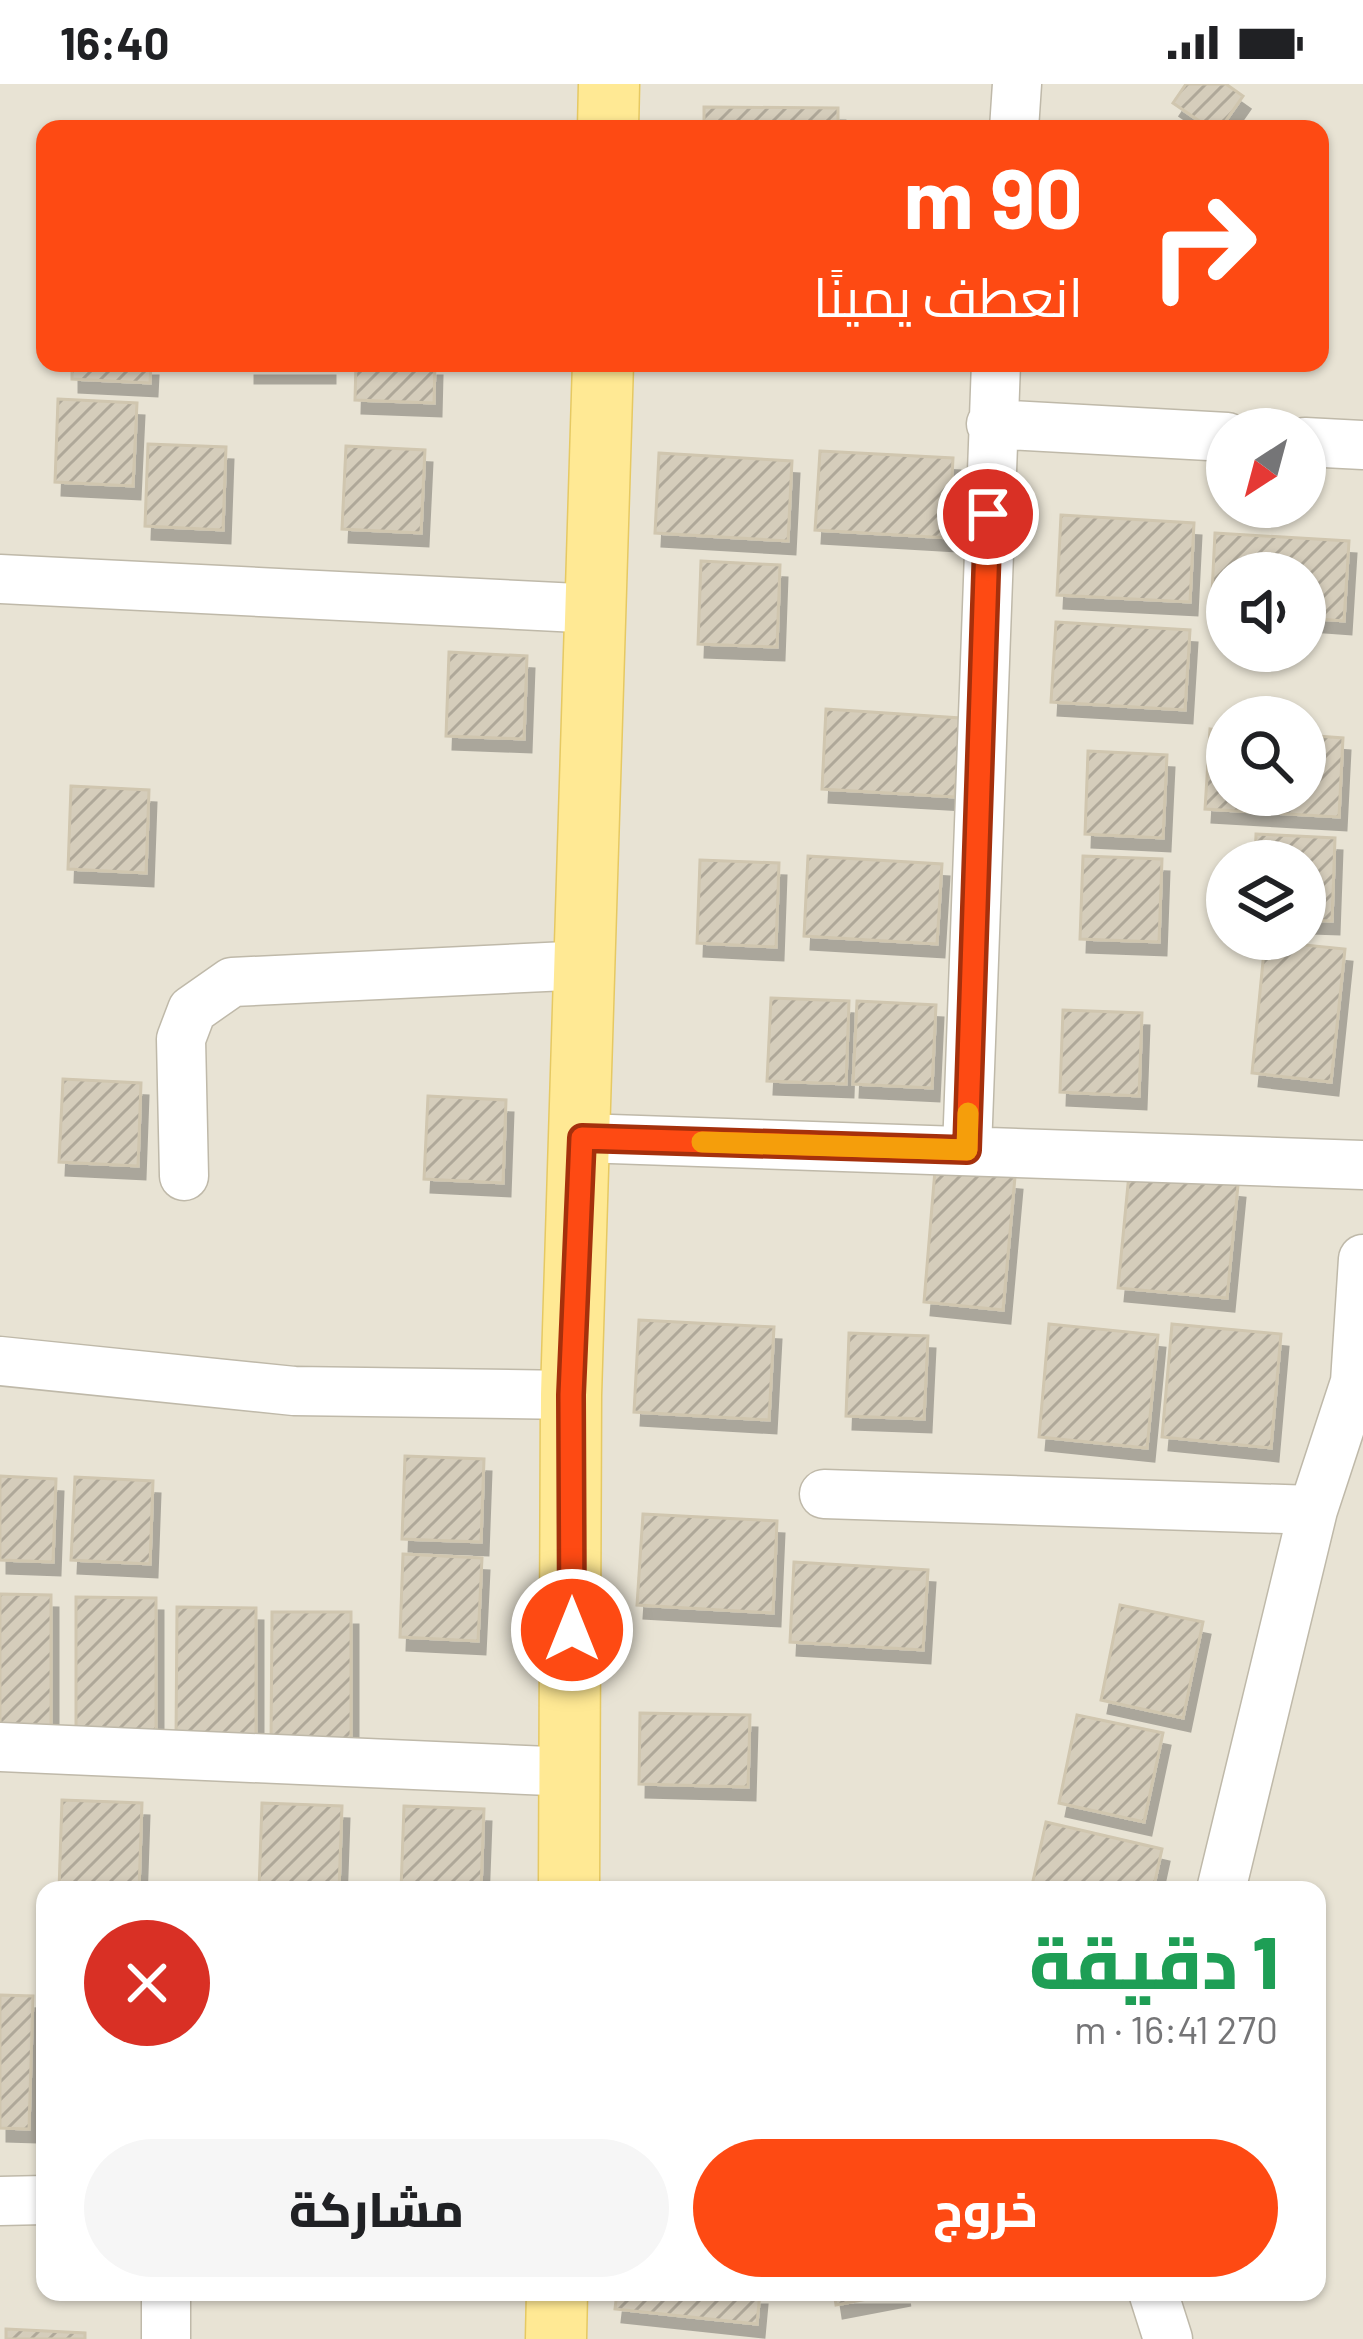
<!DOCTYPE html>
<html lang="ar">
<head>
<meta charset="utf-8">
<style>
	body { margin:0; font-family:Barlow,Cairo,sans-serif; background:#f6f6f6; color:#202124; direction:rtl; height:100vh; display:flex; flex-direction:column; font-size:45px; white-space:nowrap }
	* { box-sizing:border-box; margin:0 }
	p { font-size:39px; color:#757577 }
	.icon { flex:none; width:66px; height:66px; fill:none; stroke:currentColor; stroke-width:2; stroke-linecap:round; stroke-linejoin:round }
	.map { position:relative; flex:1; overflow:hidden; direction:ltr }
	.side { position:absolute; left:36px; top:1797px; width:1290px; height:420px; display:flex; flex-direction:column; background:#fff; border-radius:24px; box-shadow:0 3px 9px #0004; direction:rtl }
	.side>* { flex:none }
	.guide { position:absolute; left:36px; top:36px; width:1293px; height:252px; border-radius:24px; box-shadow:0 3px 9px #0004; direction:rtl; background:#fe4a13; color:#fff; overflow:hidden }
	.needle { width:78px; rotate:216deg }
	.fabs { position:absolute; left:1206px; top:324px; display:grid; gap:24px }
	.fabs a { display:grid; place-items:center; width:120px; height:120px; border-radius:50%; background:#fff; box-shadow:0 3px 9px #0004; font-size:60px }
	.pin { position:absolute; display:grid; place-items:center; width:102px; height:102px; color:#fff; margin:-51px; border:6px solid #fff; border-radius:50%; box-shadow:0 3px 12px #0007 }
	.me { position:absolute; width:132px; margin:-66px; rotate:0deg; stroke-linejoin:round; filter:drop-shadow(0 0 9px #0008) }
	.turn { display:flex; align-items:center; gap:42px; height:252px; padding:0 48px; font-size:54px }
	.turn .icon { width:156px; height:156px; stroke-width:2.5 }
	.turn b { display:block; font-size:84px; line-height:102px }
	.round { display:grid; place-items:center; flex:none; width:126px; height:126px; border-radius:63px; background:#f6f6f6 }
	.head { display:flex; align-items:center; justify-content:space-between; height:204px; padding:0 48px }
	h1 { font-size:72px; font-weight:800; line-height:90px; color:#1e9e55 }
	.cta { display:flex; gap:24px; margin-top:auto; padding:24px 48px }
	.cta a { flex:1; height:138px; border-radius:72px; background:#fe4a13; color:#fff; font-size:48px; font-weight:800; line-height:138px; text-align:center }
	.cta a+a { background:#f6f6f6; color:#202124 }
	.status { display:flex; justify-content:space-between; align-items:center; height:84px; padding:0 60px; background:#fff; direction:ltr }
	.status svg { height:33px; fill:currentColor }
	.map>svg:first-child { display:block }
	.residential { fill:#e8e3d4; fill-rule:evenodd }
	.building { fill:url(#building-hatch); stroke:#d0c6af; stroke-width:3; filter:url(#shadow) }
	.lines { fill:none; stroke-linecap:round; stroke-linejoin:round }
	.minor-casing { stroke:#bfb9a9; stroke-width:51 }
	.major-casing { stroke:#e6c962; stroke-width:63 }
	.minor { stroke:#fff; stroke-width:48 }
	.major { stroke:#ffe994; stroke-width:60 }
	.route-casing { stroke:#a5300c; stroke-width:30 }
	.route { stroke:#fe4a13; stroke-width:21 }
	.slow { stroke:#f59e0b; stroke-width:21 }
</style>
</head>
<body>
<div class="status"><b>16:40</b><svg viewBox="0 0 49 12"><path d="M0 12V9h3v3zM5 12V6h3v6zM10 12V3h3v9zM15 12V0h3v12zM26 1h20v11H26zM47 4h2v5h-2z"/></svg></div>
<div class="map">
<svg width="1363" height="2255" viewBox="0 0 1363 2255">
	<defs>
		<pattern id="building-hatch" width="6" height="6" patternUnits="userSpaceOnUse" patternTransform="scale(3)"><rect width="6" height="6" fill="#d5cdbb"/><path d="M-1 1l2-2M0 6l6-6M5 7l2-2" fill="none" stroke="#afa899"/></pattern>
		<filter id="shadow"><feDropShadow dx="7" dy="13" stdDeviation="0" flood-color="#0004"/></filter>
	</defs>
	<rect width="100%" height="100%" fill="#f3f1e6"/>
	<path class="residential" d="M 0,0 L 1363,0 L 1363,2255 L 0,2255 ZM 45,45 L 1320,45 L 1320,279 L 45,279 ZM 1227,345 L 1305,345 L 1305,423 L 1227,423 ZM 1227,489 L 1305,489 L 1305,567 L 1227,567 ZM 1227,633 L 1305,633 L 1305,711 L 1227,711 ZM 1227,777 L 1305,777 L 1305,855 L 1227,855 ZM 45,1806 L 1317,1806 L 1317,2208 L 45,2208 Z"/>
	<path class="building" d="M 1186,0 L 1226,0 L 1243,12 L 1220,45 L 1211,45 L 1173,19 Z
		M 704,23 L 838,24 L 838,45 L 704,45 Z
		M 72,279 L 151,279 L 150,299 L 72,295 Z
		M 248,279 L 328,279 L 328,286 L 248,286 Z
		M 356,279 L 435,279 L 434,319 L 355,316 Z
		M 58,315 L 137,319 L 133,402 L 55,398 Z
		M 148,360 L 226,363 L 223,446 L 145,442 Z
		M 346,362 L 425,366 L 421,449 L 342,445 Z
		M 820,367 L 953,374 L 949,454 L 815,446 Z
		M 659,369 L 792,377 L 788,457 L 655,449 Z
		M 1061,431 L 1194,439 L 1190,518 L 1057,511 Z
		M 1215,449 L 1349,457 L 1344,537 L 1305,534 L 1305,489 L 1227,489 L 1227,529 L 1211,528 Z
		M 701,477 L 780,481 L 777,563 L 698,560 Z
		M 1056,538 L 1190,546 L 1185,626 L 1051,618 Z
		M 449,568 L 527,572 L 524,655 L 446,652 Z
		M 826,625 L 960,634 L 955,713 L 822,705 Z
		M 1210,645 L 1227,647 L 1227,711 L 1305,711 L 1305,651 L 1343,654 L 1339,733 L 1205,725 Z
		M 1088,667 L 1167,671 L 1163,754 L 1085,750 Z
		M 71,702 L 149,706 L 146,789 L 68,785 Z
		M 1256,750 L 1335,754 L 1332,837 L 1305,836 L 1305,777 L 1255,777 Z
		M 808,772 L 942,780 L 937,860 L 804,852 Z
		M 1083,772 L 1162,775 L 1159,858 L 1080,855 Z
		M 700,776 L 779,779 L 776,863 L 697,859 Z
		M 1265,857 L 1345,865 L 1331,998 L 1252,989 Z
		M 771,914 L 849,917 L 846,1000 L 767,997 Z
		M 857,917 L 936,921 L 932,1004 L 853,1000 Z
		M 1063,926 L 1142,929 L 1139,1012 L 1060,1008 Z
		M 63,995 L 141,999 L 138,1082 L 59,1078 Z
		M 428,1012 L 506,1016 L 503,1099 L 424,1095 Z
		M 935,1086 L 1015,1093 L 1003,1226 L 924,1218 Z
		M 1129,1090 L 1238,1101 L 1227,1214 L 1118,1204 Z
		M 639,1236 L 774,1243 L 769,1336 L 634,1328 Z
		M 1049,1240 L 1158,1251 L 1147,1364 L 1039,1353 Z
		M 1172,1240 L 1281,1250 L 1271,1364 L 1162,1353 Z
		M 849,1249 L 928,1252 L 924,1335 L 846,1332 Z
		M 405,1372 L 484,1375 L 481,1458 L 402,1455 Z
		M 0,1392 L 56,1395 L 53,1478 L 0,1476 Z
		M 75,1393 L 153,1397 L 150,1480 L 71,1476 Z
		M 643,1430 L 777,1437 L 773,1529 L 637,1521 Z
		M 403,1470 L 482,1474 L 478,1557 L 400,1553 Z
		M 794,1478 L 928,1486 L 923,1566 L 790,1558 Z
		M 0,1510 L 51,1511 L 51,1644 L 0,1644 Z
		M 76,1513 L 156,1514 L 156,1648 L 76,1647 Z
		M 1120,1521 L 1203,1538 L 1183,1634 L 1101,1616 Z
		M 177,1523 L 256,1524 L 256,1657 L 176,1657 Z
		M 272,1528 L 351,1528 L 351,1662 L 271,1661 Z
		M 640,1629 L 750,1631 L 748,1703 L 639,1700 Z
		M 1077,1631 L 1163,1649 L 1144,1738 L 1059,1719 Z
		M 62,1716 L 142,1719 L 139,1806 L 59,1806 Z
		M 262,1719 L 342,1722 L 339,1806 L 259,1806 Z
		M 404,1722 L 484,1725 L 481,1806 L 401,1806 Z
		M 1046,1738 L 1162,1765 L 1153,1806 L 1031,1806 Z
		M 0,1911 L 33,1912 L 29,2045 L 0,2044 Z
		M 617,2208 L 760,2208 L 757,2240 L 615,2225 Z
		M 834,2208 L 904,2208 L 836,2221 Z
		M 6,2245 L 85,2249 L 85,2255 L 6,2255 Z"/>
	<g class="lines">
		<defs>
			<path id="minor" d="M 1014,45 L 1017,0
				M 991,340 L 1227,353
				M 1305,358 L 1363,361
				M 0,495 L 598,525
				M 582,1054 L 1363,1081
				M 967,1066 L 996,279
				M 184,1092 L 181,955 L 192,926 L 232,898 L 588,881
				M 0,1277 L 294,1307 L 571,1311
				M 824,1410 L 1313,1426
				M 0,1663 L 573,1688
				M 1221,1806 L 1313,1426 L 1355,1298 L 1363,1175
				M 0,2117 L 45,2116
				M 166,2208 L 166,2255
				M 1153,2208 L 1168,2255"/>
			<path id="major" d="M 608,45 L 609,0
				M 569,1806 L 571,1311 L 603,279
				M 556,2255 L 557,2208"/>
		</defs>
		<use href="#minor" class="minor-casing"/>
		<use href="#major" class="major-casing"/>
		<use href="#minor" class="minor"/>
		<use href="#major" class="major"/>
	</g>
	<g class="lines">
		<defs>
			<path id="route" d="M 572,1546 L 571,1311 L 582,1054 L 967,1066 L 988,430"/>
		</defs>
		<use href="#route" class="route-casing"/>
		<use href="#route" class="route"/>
		<path class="slow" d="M 702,1058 L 967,1066 L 968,1029"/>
	</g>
</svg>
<div class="fabs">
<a><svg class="needle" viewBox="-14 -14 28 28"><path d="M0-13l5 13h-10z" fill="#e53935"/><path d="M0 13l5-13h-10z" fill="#757577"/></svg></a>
<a><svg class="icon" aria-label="sound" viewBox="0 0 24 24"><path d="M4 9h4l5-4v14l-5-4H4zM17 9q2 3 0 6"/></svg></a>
<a><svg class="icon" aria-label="search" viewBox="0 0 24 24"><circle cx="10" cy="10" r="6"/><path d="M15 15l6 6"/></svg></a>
<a><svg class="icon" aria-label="layers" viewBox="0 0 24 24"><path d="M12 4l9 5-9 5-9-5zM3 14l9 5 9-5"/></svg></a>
</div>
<div class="pin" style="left:988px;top:430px;background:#d93025"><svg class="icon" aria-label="arrive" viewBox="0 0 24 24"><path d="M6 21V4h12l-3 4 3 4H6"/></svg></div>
<svg class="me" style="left:572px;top:1546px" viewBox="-20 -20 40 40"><circle r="17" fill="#fe4a13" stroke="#fff" stroke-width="3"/><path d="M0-11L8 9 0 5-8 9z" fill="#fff"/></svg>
<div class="guide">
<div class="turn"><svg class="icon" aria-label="right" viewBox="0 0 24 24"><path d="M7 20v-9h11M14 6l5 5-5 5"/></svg><div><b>90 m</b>انعطف يمينًا</div></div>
</div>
<section class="side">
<div class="head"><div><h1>1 دقيقة</h1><p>270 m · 16:41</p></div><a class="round" style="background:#d93025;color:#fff"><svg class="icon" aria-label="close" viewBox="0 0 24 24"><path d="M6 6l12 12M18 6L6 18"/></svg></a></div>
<div class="cta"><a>خروج</a><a>مشاركة</a></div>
</section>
</div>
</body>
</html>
